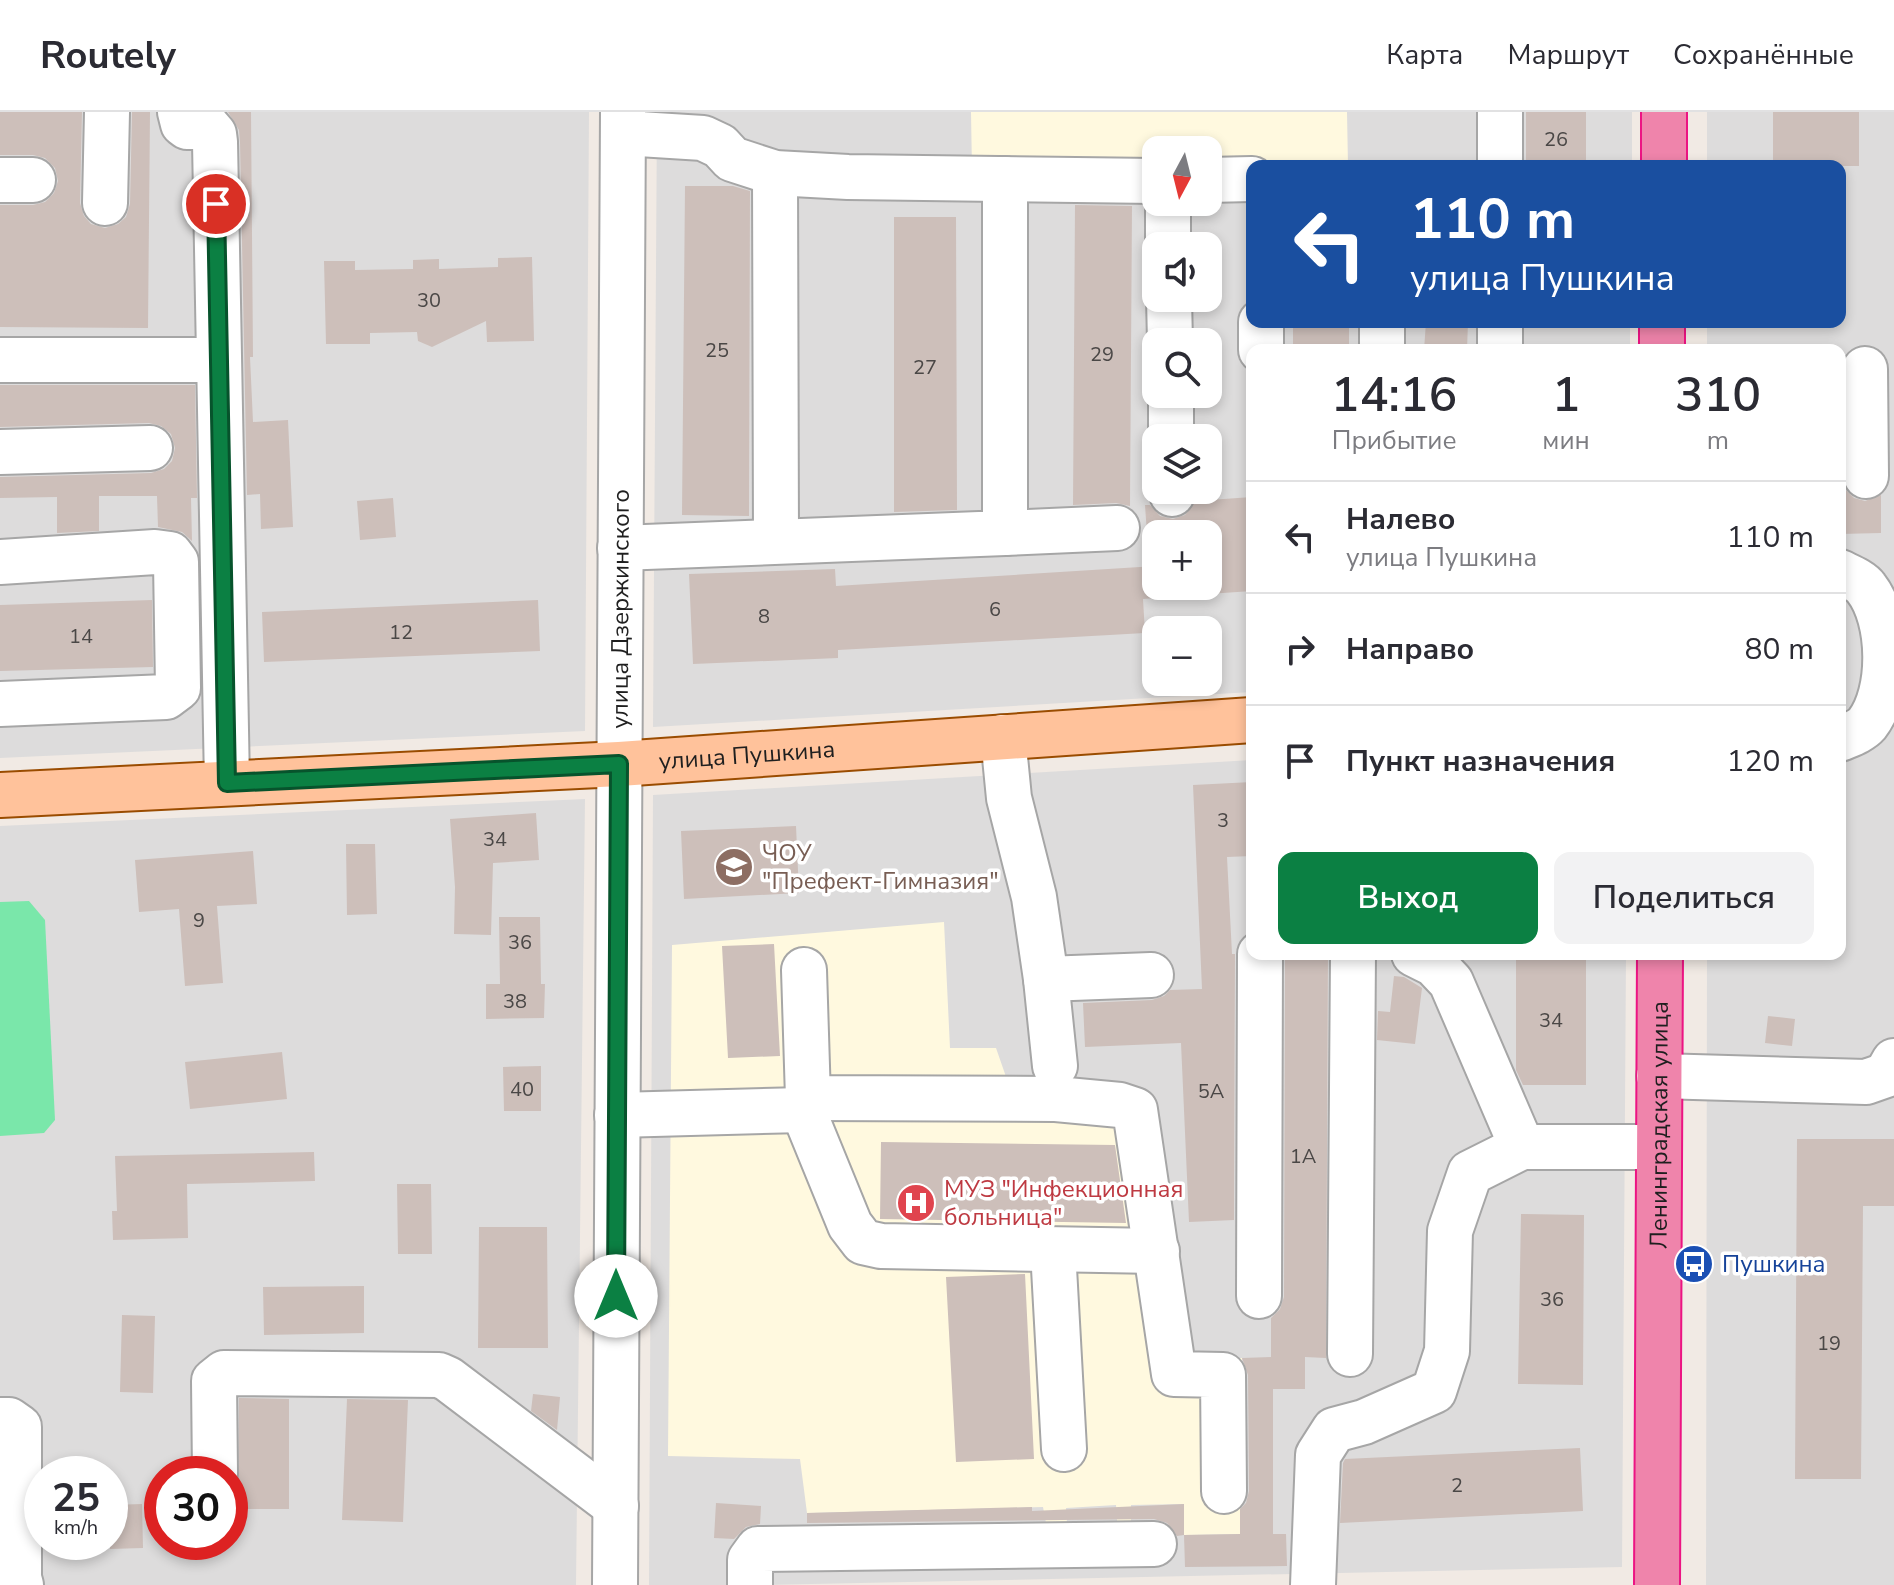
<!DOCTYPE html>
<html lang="ru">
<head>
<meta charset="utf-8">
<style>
	body { margin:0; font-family:"Nunito Sans",sans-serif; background:#f2f2f3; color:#2b2b33; height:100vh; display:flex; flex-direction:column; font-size:30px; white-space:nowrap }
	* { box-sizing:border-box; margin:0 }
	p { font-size:26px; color:#7c7c81 }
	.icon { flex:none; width:44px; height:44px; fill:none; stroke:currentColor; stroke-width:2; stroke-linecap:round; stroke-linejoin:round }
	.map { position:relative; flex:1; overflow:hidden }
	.drawer { position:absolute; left:1246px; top:232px; width:600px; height:616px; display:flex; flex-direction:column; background:#fff; border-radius:16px; box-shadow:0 4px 12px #0003 }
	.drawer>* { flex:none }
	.hud { position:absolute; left:1246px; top:48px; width:600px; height:168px; border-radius:16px; box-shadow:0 4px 12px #0003; background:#1a4fa0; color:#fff; overflow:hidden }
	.needle { width:52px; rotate:187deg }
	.fabs { position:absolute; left:1142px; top:24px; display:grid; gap:16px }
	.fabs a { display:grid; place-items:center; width:80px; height:80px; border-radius:16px; background:#fff; box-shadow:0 4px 12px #0003; font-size:40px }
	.speed { position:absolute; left:24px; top:1344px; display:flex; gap:16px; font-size:40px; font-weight:700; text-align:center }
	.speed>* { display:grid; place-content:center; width:104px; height:104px; border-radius:50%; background:#fff; box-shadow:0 4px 12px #0003; line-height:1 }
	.speed small { font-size:20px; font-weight:400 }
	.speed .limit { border:12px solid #d22; background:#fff; color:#111 }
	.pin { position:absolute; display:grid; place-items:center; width:68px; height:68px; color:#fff; margin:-34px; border:4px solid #fff; border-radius:50%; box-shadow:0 2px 8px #0007 }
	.me { position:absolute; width:88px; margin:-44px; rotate:0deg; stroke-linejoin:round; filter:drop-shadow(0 0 6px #0008) }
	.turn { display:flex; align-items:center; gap:28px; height:168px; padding:0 32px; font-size:36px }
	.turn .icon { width:104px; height:104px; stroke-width:2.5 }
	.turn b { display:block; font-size:56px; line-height:68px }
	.eta { display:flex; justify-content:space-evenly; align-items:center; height:136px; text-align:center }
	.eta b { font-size:48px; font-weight:600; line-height:56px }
	.cta { display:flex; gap:16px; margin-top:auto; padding:16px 32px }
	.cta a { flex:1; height:92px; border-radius:16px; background:#0b8043; color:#fff; font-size:32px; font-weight:600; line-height:92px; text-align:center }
	.cta a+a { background:#f2f2f3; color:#2b2b33 }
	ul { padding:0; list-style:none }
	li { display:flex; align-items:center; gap:24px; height:112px; padding:0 32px; border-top:2px solid #e1e1e2 }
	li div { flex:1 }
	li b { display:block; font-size:30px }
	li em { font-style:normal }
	header { display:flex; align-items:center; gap:48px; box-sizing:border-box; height:112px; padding:0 40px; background:#fff; border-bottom:2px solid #e1e1e2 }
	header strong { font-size:38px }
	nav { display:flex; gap:44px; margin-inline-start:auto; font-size:28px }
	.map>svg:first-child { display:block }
	.residential { fill:#dddcdc; fill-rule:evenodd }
	.education { fill:#fff9df }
	.pitch { fill:#7ae7aa }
	.building { fill:#cdbfba }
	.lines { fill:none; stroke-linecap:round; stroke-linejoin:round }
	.minor-casing { stroke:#a6a6a6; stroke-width:48 }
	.major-casing { stroke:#9a4c00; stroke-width:48 }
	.highway-casing { stroke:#ec1483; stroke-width:48 }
	.minor { stroke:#fff; stroke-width:44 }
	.major { stroke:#ffc29b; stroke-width:44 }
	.highway { stroke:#ef84ab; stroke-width:44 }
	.route-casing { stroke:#07532c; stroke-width:20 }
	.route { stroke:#0b8043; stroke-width:14 }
	.labels { text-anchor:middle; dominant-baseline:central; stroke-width:7; stroke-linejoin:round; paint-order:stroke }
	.number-label { font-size:20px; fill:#4a4746 }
	.street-label { font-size:24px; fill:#1f1f1f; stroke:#fff }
	.education-label { font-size:24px; fill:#785e54; stroke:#fff; text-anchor:start }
	.health-label { font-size:24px; fill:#be3a42; stroke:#fff; text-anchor:start }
	.transit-label { font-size:24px; fill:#164399; stroke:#fff; text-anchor:start }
</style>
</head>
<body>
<header>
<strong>Routely</strong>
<nav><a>Карта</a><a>Маршрут</a><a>Сохранённые</a></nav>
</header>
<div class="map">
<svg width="1894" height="1473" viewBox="0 0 1894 1473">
	<rect width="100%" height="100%" fill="#f1eae4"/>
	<path class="residential" d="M 0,0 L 589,0 L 585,619 L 0,646 Z
		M 657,0 L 1632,0 L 1632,54 L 1252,54 L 1252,210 L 1630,210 L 1630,238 L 1252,238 L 1252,580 L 653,615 ZM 1156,38 L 1208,38 L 1208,90 L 1156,90 ZM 1156,134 L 1208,134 L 1208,186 L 1156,186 ZM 1156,230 L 1208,230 L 1208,282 L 1156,282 ZM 1156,326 L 1208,326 L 1208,378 L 1156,378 ZM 1156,422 L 1208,422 L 1208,474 L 1156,474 ZM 1156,518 L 1208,518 L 1208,570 L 1156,570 Z
		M 1707,0 L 1894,0 L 1894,1473 L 1706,1473 L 1707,842 L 1840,842 L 1840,238 L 1707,238 L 1707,210 L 1840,210 L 1840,54 L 1707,54 Z
		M 1252,648 L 1252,842 L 1626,842 L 1622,1455 L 763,1473 L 649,1473 L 653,683 Z
		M 585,687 L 576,1473 L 0,1473 L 0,714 ZM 42,1362 L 110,1362 L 110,1430 L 42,1430 ZM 162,1362 L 230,1362 L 230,1430 L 162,1430 Z"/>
	<path class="education" d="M 971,0 L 1347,0 L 1348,54 L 1252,54 L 1208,59 L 1208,38 L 1156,38 L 1156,59 L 972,59 Z
		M 944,810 L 950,936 L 996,936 L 1012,982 L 1144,977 L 1155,1002 L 1166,1120 L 1182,1159 L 1189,1247 L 1242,1246 L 1240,1422 L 1184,1423 L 1183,1392 L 1131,1393 L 1131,1424 L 1118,1423 L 1116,1393 L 1066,1396 L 1068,1427 L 1049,1427 L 1043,1395 L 807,1401 L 800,1347 L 668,1344 L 672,833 Z"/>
	<path class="pitch" d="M 29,789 L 45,808 L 55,1008 L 44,1021 L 0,1024 L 0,790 Z"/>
	<path class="building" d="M 0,0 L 82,0 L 80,91 L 84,104 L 91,112 L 105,116 L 118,112 L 126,105 L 130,92 L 132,0 L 150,0 L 148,216 L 0,215 L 0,93 L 33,93 L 45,90 L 54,81 L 58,69 L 55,56 L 45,46 L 33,43 L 0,43 Z
		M 228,0 L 251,0 L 253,245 L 250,245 L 253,310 L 288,308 L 293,415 L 261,417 L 260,382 L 247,383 L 240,30 L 239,18 Z
		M 1526,0 L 1586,0 L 1586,54 L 1526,54 Z
		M 1773,0 L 1859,0 L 1859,54 L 1773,54 Z
		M 685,74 L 733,74 L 750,79 L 749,404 L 682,403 Z
		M 1075,93 L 1132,94 L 1130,394 L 1116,391 L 1073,393 Z
		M 894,105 L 956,105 L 957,398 L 894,400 Z
		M 532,145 L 534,229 L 487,230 L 486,209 L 432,235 L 418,229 L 417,220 L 370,221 L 370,232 L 326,232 L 324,149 L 355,149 L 355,158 L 413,157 L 413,148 L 439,147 L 439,157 L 498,155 L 498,146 Z
		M 1293,210 L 1349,210 L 1349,238 L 1293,238 Z
		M 1426,210 L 1468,210 L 1467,238 L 1424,238 Z
		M 0,273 L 195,273 L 197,386 L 191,386 L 192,429 L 182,420 L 158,415 L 157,384 L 99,384 L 99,419 L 57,421 L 57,385 L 0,386 L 0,365 L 151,361 L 164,357 L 172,349 L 175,336 L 171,322 L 161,314 L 149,311 L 0,315 Z
		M 1840,378 L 1846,378 L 1854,386 L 1865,389 L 1881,383 L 1881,421 L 1840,422 Z
		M 1252,385 L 1252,479 L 1208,482 L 1208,422 L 1147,422 L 1145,393 L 1150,393 L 1160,404 L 1173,407 L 1185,403 L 1195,389 Z
		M 393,386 L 396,425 L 360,428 L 357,389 Z
		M 1156,454 L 1156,486 L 1143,487 L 1145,521 L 838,538 L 838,546 L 693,552 L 689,462 L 835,457 L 836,474 Z
		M 152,488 L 153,555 L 0,559 L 0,493 Z
		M 538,488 L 540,539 L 264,550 L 262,500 Z
		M 1252,670 L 1252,744 L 1227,745 L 1232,842 L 1235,842 L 1234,1108 L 1189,1110 L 1181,931 L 1085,935 L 1083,891 L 1152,888 L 1164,884 L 1170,878 L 1202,877 L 1193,673 Z
		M 536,701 L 539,748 L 493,751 L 491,823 L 454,822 L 455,775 L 450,707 Z
		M 796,714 L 799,781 L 684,787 L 681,719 Z
		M 346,732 L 375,732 L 377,802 L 347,803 Z
		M 253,739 L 257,792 L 217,794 L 223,871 L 185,874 L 179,797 L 139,800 L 135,748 Z
		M 499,805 L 540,805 L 541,872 L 545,872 L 544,906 L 486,907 L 486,872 L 500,872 Z
		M 774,832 L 780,944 L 728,946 L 722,834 Z
		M 1285,842 L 1328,842 L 1326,1246 L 1305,1245 L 1305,1277 L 1273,1277 L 1273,1422 L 1286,1422 L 1287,1454 L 1185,1455 L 1184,1423 L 1240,1422 L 1240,1397 L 1246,1391 L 1249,1379 L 1248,1263 L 1242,1246 L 1271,1245 L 1271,1206 L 1280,1197 L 1284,1185 Z
		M 1516,842 L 1586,842 L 1586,973 L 1523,973 L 1516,958 Z
		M 1394,864 L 1404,865 L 1422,876 L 1415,932 L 1377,928 L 1378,899 L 1390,900 Z
		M 1768,904 L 1795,907 L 1792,934 L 1765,931 Z
		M 282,940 L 287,987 L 190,997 L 185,950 Z
		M 541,954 L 541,999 L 504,999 L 503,955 Z
		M 1797,1027 L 1894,1027 L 1894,1094 L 1863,1094 L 1861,1367 L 1795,1367 Z
		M 881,1030 L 1115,1033 L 1126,1111 L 880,1107 Z
		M 314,1040 L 315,1069 L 187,1072 L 188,1126 L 113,1128 L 112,1099 L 117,1099 L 115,1044 Z
		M 397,1072 L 431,1072 L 432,1142 L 398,1142 Z
		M 1521,1102 L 1584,1103 L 1583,1273 L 1518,1272 Z
		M 479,1115 L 547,1115 L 548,1236 L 478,1236 Z
		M 1025,1162 L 1034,1347 L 956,1350 L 946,1165 Z
		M 364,1174 L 364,1221 L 264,1223 L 263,1175 Z
		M 122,1203 L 155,1204 L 153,1281 L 120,1280 Z
		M 533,1282 L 560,1285 L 557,1318 L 531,1299 Z
		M 239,1286 L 289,1287 L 289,1397 L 238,1397 Z
		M 347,1287 L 408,1288 L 403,1410 L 342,1408 Z
		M 1580,1336 L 1583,1399 L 1340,1411 L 1343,1351 L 1345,1347 Z
		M 716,1391 L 761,1394 L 760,1412 L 746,1415 L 734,1427 L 714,1426 Z
		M 142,1392 L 143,1436 L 110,1437 L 110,1393 Z
		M 1184,1392 L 1184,1423 L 1177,1424 L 1167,1411 L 1154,1407 L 807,1411 L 807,1401 L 1032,1395 L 1032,1399 Z"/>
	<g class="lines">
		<defs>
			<g id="minor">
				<path d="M 180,0 L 183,12 L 187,15 L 208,15 L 214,22 L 215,30 L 227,671"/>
				<path d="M 623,21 L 703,26 L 720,34 L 732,47 L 775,61 L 848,65 L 1156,69"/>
				<path d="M 1500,54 L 1500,0"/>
				<path d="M 775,61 L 776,428"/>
				<path d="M 0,68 L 33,68"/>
				<path d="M 1208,68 L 1252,67"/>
				<path d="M 1168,90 L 1168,134"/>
				<path d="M 105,91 L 107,0"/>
				<path d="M 1169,186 L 1170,230"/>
				<path d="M 1261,210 L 1261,238"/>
				<path d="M 1500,210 L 1500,238"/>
				<path d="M 1382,238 L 1382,210"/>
				<path d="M 0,248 L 218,248"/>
				<path d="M 1865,257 L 1866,364"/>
				<path d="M 1171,282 L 1171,326"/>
				<path d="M 0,340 L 150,336"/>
				<path d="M 1172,378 L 1172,382"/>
				<path d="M 1005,421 L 1117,416"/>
				<path d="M 620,436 L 1005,421 L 1005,67"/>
				<path d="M 0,450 L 155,440 L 170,442 L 176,450 L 178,576 L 166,585 L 0,592"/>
				<path d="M 1840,460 C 1848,464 1861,469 1866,476 C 1891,508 1892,580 1867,612 C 1861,619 1849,623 1840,627"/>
				<path d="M 1003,625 L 1009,686 L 1034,785 L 1046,867 L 1055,954"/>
				<path d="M 1414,842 L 1434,852 L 1451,870 L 1522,1035"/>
				<path d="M 804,858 L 808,986 L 1056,987 L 1120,993 L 1135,998 L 1174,1262 L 1223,1263 L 1224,1379"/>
				<path d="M 1046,867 L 1151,863"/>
				<path d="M 1659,964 L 1866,970 L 1886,963 L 1894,949"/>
				<path d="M 808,986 L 803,998 L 850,1113 L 863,1130 L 881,1134 L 1157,1139"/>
				<path d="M 617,1003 L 803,998"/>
				<path d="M 1053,1138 L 1064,1337"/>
				<path d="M 1259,1184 L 1260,842"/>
				<path d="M 1350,1242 L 1353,842"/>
				<path d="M 0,1308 L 9,1308 L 19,1315 L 19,1466 L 21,1473"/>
				<path d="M 215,1362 L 214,1269 L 224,1261 L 439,1263 L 448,1267 L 616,1394"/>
				<path id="s1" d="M 615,1473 L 623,0"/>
				<path d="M 750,1473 L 750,1448 L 758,1437 L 1154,1432"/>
				<path d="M 1313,1473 L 1318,1343 L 1334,1318 L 1364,1310 L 1434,1279 L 1447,1239 L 1450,1119 L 1470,1061 L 1522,1035 L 1658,1035"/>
			</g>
			<g id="major">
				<path id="s2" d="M 0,683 L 619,652 L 1252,608"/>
			</g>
			<g id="highway">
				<path d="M 1664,54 L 1664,0"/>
				<path d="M 1662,238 L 1662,210"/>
				<path id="s3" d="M 1657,1473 L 1660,842"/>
			</g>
		</defs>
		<use href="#minor" class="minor-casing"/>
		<use href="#major" class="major-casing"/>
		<use href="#highway" class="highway-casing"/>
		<use href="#minor" class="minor"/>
		<use href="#major" class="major"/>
		<use href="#highway" class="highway"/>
	</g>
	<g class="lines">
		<defs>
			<path id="route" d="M 216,92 L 227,671 L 619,652 L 616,1184"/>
		</defs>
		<use href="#route" class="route-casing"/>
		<use href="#route" class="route"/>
	</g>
	<defs>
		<symbol id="school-disc" viewBox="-11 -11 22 22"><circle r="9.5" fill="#8d6e63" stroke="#fff"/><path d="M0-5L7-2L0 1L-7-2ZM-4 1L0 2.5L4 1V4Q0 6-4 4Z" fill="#fff"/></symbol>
		<symbol id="hospital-disc" viewBox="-11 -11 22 22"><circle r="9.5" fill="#e0444e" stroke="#fff"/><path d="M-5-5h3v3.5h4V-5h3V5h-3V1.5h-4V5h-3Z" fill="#fff"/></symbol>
		<symbol id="bus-disc" viewBox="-11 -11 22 22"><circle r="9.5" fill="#1a4fb4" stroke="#fff"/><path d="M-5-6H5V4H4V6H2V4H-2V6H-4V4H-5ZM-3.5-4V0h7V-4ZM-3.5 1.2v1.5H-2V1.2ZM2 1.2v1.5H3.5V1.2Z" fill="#fff"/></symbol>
	</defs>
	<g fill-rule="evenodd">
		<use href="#school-disc" x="712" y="733" width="44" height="44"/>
		<use href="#hospital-disc" x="894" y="1069" width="44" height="44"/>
		<use href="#bus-disc" x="1672" y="1130" width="44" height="44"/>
	</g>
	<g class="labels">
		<g class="number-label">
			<text x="1556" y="27">26</text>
			<text x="429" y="188">30</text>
			<text x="717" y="238">25</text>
			<text x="1102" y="242">29</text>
			<text x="925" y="255">27</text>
			<text x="995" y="497">6</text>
			<text x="764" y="504">8</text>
			<text x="401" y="520">12</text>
			<text x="81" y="524">14</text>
			<text x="1223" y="708">3</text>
			<text x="495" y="727">34</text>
			<text x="199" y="808">9</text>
			<text x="520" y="830">36</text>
			<text x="515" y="889">38</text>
			<text x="1551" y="908">34</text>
			<text x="522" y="977">40</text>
			<text x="1211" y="979">5А</text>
			<text x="1303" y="1044">1А</text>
			<text x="1552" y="1187">36</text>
			<text x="1829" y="1231">19</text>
			<text x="1457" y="1373">2</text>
		</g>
		<g class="street-label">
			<text stroke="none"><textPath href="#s1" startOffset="976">улица Дзержинского</textPath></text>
			<text stroke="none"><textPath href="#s2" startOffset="748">улица Пушкина</textPath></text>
			<text stroke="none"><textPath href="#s3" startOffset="460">Ленинградская улица</textPath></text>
		</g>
		<g class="education-label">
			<text x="762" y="741">ЧОУ<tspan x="762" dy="28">"Префект-Гимназия"</tspan></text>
		</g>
		<g class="health-label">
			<text x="944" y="1077">МУЗ "Инфекционная<tspan x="944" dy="28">больница"</tspan></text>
		</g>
		<g class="transit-label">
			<text x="1722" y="1152">Пушкина</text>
		</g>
	</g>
</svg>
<div class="fabs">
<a><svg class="needle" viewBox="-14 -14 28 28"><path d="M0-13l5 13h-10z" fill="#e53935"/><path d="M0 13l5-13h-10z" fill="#7c7c81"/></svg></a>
<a><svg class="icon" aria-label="sound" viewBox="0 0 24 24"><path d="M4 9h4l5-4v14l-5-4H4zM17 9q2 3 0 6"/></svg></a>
<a><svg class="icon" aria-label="search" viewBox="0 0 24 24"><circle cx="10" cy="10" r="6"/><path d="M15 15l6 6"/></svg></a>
<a><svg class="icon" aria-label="layers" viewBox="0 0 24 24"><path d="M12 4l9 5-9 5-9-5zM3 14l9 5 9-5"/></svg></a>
<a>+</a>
<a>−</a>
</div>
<div class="speed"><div>25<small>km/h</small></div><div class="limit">30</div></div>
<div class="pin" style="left:216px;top:92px;background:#d93025"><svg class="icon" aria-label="arrive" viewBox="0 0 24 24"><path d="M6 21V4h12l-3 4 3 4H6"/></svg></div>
<svg class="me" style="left:616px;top:1184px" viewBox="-20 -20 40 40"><circle r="19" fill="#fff"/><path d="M0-13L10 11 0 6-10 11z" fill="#0b8043"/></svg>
<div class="hud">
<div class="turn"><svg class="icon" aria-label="left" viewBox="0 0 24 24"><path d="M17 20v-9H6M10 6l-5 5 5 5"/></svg><div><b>110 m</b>улица Пушкина</div></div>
</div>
<section class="drawer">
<div class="eta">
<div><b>14:16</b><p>Прибытие</p></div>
<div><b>1</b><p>мин</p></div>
<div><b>310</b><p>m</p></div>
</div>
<ul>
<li><svg class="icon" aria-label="left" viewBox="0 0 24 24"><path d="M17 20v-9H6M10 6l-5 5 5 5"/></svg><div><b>Налево</b><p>улица Пушкина</p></div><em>110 m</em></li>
<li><svg class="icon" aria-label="right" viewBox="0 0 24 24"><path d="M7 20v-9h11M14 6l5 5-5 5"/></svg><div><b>Направо</b></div><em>80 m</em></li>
<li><svg class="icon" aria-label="arrive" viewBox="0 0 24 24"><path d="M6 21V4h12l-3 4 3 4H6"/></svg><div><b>Пункт назначения</b></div><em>120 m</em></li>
</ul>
<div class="cta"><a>Выход</a><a>Поделиться</a></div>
</section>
</div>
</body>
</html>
